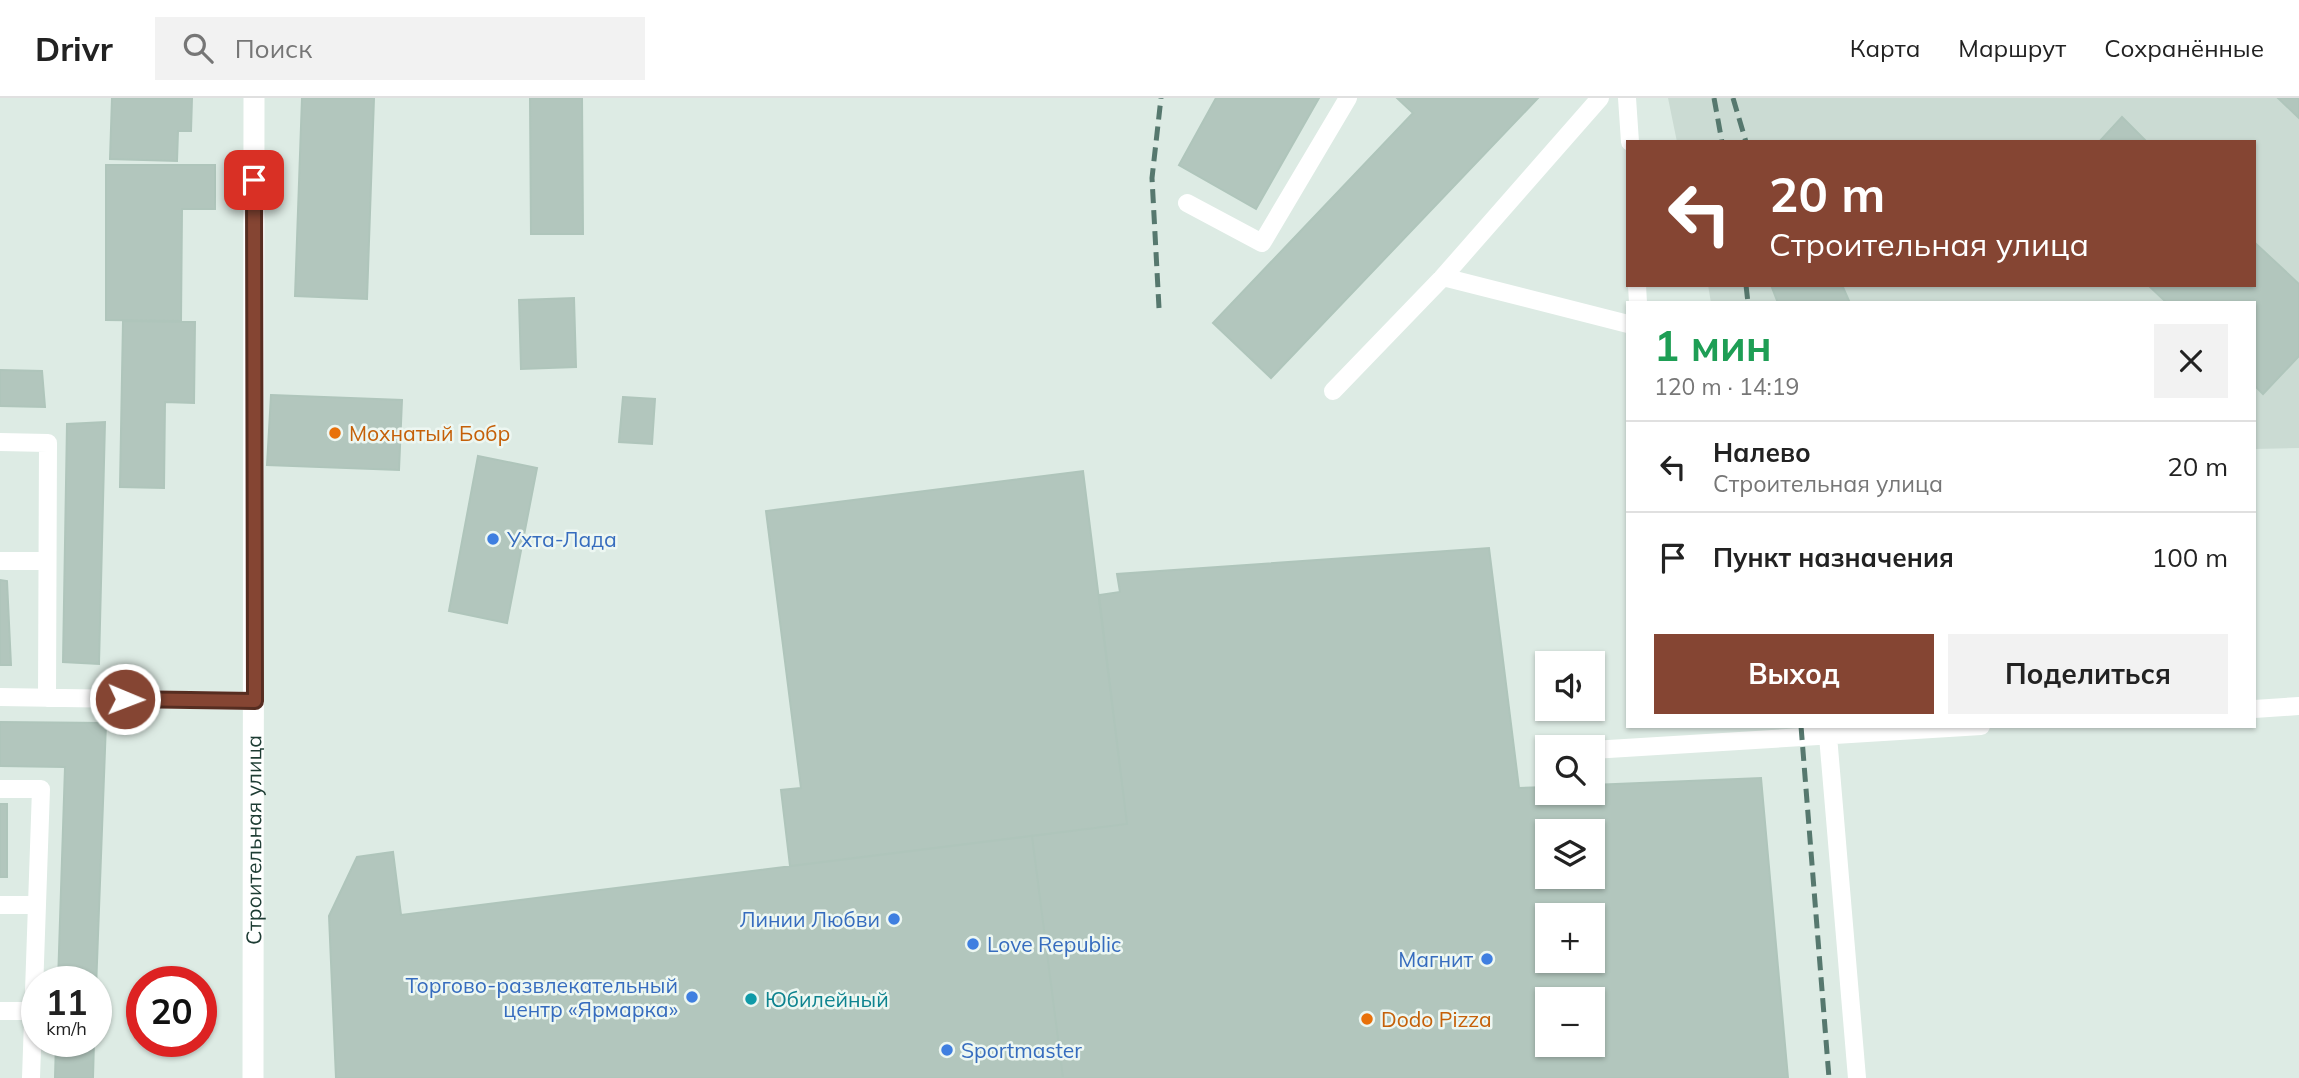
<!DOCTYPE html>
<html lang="ru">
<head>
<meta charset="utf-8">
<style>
	body { margin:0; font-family:Mulish,sans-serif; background:#f2f2f2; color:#222; height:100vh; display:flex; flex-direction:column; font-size:26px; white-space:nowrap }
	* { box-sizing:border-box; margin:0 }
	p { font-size:23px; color:#767676 }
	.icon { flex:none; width:38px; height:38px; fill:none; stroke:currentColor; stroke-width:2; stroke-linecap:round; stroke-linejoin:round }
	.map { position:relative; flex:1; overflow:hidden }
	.sheet { position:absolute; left:1626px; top:203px; width:630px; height:427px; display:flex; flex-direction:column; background:#fff; border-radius:0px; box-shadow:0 2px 5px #0004 }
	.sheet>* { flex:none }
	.banner { position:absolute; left:1626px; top:42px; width:630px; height:147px; border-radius:0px; box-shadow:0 2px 5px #0004; background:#854533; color:#fff; overflow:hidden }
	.fabs { position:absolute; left:1535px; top:553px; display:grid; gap:14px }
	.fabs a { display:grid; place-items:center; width:70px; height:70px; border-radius:0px; background:#fff; box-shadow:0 2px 5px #0004; font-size:35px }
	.speed { position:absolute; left:21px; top:868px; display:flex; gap:14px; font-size:35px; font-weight:700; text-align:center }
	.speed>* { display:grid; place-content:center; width:91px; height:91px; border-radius:50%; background:#fff; box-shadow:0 2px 5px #0004; line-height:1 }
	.speed small { font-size:18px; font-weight:400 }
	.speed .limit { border:10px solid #d22; background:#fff; color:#111 }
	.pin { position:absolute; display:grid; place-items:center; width:60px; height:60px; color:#fff; margin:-30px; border-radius:14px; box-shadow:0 4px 10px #0006 }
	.me { position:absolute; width:77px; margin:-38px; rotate:91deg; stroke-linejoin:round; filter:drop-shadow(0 0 5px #0008) }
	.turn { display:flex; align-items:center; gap:24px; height:147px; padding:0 28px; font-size:32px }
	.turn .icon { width:91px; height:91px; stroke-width:2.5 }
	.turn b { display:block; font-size:49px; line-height:60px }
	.round { display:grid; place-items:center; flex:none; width:74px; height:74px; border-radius:0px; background:#f2f2f2 }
	.summary { display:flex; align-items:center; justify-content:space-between; height:119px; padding:0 28px }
	h1 { font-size:42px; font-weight:700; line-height:52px; color:#1e9e55 }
	.cta { display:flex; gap:14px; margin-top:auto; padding:14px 28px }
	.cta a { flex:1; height:80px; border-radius:0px; background:#854533; color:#fff; font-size:28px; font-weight:700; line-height:80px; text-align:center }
	.cta a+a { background:#f2f2f2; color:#222 }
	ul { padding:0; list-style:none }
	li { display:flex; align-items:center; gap:21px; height:91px; padding:0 28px; border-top:2px solid #e0e0e0 }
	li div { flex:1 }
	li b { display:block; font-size:26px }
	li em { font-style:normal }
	header { display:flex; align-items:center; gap:42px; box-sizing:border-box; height:98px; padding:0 35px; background:#fff; border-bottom:2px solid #e0e0e0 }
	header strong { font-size:33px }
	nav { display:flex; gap:38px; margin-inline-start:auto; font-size:24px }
	.search { width:490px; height:63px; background:#f2f2f2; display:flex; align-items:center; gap:18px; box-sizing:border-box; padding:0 24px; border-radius:0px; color:#767676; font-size:26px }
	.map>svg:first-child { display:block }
	.built { fill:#cbdbd3 }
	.building { fill:#b2c6bd; stroke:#afc5bb; stroke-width:2; fill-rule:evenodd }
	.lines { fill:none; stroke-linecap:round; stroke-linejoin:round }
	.lane { stroke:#fff; stroke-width:18 }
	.street { stroke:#fff; stroke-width:21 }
	.rail { stroke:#56786e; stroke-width:5; stroke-dasharray:14 7; stroke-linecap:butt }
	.route-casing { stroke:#562d21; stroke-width:18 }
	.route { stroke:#854533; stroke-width:12 }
	.food-dot { fill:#e8710a; stroke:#edf7f2; stroke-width:2.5 }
	.shop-dot { fill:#3f7fe0; stroke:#edf7f2; stroke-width:2.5 }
	.culture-dot { fill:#0f9aa8; stroke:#edf7f2; stroke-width:2.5 }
	.labels { text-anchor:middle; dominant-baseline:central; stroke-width:5; stroke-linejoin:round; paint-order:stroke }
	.food-label { font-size:21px; fill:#c56008; stroke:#edf7f2; text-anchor:start }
	.shop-label { font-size:21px; fill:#366cbe; stroke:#edf7f2; text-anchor:start }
	.street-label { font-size:21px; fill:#1d3c33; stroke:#edf7f2 }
	.culture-label { font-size:21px; fill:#0d838f; stroke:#edf7f2; text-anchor:start }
</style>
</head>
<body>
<header>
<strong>Drivr</strong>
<div class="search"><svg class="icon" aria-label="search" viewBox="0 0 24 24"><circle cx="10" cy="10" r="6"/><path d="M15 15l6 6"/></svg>Поиск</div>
<nav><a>Карта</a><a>Маршрут</a><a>Сохранённые</a></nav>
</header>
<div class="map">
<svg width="2299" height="980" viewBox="0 0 2299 980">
	<rect width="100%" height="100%" fill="#ddebe4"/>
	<path class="built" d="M 1668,0 L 2299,0 L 2299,350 L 2254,351 L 2254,205 L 1711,205 L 1708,187 L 2254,187 L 2254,44 L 1677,44 Z"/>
	<path class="building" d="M 112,0 L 192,0 L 191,33 L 178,33 L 177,63 L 110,61 Z
		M 302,0 L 374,0 L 367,201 L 295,198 Z
		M 530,0 L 582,0 L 583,136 L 531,136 Z
		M 1216,0 L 1319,0 L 1256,111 L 1179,67 Z
		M 1397,0 L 1538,0 L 1271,280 L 1213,225 L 1413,15 Z
		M 2278,0 L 2299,0 L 2299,20 Z
		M 2122,19 L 2147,44 L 2099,44 Z
		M 106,67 L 215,67 L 215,111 L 182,111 L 181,223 L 106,222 Z
		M 2254,144 L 2299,186 L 2299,258 L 2263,296 L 2254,287 L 2254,205 L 2167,205 L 2148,187 L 2254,187 Z
		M 1771,187 L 1842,187 L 1850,205 L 1778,205 Z
		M 574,200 L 576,269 L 521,271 L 519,202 Z
		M 123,223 L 195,224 L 194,305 L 165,304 L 164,390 L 120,389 Z
		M 0,272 L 42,273 L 45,309 L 0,308 Z
		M 271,297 L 402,302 L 399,372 L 267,367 Z
		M 623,299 L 655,301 L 652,346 L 619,344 Z
		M 105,324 L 99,566 L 63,564 L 67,326 Z
		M 478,358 L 537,370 L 507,525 L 449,513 Z
		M 1083,373 L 1127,726 L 790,768 L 781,692 L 801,690 L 766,413 Z
		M 1489,450 L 1519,690 L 1547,689 L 1547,695 L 1592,695 L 1592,687 L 1761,680 L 1788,980 L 1063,980 L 1032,738 L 1127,726 L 1099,497 L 1120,494 L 1117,476 ZM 1547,733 L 1592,733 L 1592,779 L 1547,779 ZM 1547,817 L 1592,817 L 1592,863 L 1547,863 ZM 1547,901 L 1592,901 L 1592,947 L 1547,947 Z
		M 0,482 L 7,483 L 11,567 L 0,567 Z
		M 0,624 L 106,625 L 96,891 L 96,884 L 58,884 L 65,669 L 0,668 Z
		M 0,706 L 7,706 L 7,779 L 0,779 Z
		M 1032,738 L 1063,980 L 336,980 L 329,818 L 357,759 L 393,754 L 401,817 Z
		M 56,943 L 94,943 L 93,980 L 55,980 Z"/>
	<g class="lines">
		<path class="lane" d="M 1627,0 L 1630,44
			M 1187,105 L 1262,145 L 1348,0
			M 1443,179 L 1628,226
			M 1637,187 L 1638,205
			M 1333,293 L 1443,179 L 1600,0
			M 0,344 L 48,345 L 47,600
			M 0,463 L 47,463
			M 0,599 L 255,603
			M 2254,611 L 2299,608
			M 1828,638 L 1857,980
			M 1592,652 L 1981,628
			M 0,691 L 41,691 L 31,980
			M 0,807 L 37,807
			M 0,913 L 33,913"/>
		<path class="street" id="s1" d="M 253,980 L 254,0"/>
		<path class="rail" d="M 1714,0 L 1722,44
			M 1733,0 L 1746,44
			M 1746,187 L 1748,205
			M 1159,210 L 1152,80 L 1161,0
			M 1801,628 L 1829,980"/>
	</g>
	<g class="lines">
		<defs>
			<path id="route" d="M 125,601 L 255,603 L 254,82"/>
		</defs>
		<use href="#route" class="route-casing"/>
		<use href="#route" class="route"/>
	</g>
	<g class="food-dot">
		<circle cx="335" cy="335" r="7"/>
		<circle cx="1367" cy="921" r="7"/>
	</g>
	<g class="shop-dot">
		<circle cx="493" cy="441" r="7"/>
		<circle cx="894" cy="821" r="7"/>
		<circle cx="973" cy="846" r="7"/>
		<circle cx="1487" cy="861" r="7"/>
		<circle cx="692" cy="899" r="7"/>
		<circle cx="947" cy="952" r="7"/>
	</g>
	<circle class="culture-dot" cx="751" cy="901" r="7"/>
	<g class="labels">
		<g class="food-label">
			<text x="349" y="335">Мохнатый Бобр</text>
			<text x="1381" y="921">Dodo Pizza</text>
		</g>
		<g class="shop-label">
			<text x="507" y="441">Ухта-Лада</text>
			<text x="880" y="821" text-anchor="end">Линии Любви</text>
			<text x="987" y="846">Love Republic</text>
			<text x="1473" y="861" text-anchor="end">Магнит</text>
			<text x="678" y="887" text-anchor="end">Торгово-развлекательный<tspan x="678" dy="24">центр «Ярмарка»</tspan></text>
			<text x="961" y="952">Sportmaster</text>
		</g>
		<g class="street-label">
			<text stroke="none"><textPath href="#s1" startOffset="238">Строительная улица</textPath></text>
		</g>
		<g class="culture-label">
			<text x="765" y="901">Юбилейный</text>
		</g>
	</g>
</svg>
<div class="fabs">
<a><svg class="icon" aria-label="sound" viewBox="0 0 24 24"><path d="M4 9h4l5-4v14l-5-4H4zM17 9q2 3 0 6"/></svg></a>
<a><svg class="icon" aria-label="search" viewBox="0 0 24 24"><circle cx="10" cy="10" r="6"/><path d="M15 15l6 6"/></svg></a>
<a><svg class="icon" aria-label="layers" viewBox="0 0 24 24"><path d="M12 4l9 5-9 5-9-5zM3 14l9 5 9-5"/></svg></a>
<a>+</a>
<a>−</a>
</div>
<div class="speed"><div>11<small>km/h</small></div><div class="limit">20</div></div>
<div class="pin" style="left:254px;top:82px;background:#d93025"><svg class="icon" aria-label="arrive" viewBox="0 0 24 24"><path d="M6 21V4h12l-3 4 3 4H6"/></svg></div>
<svg class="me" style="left:125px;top:601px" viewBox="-20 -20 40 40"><circle r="17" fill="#854533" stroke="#fff" stroke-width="3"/><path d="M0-11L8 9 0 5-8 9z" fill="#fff"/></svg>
<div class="banner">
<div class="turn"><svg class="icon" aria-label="left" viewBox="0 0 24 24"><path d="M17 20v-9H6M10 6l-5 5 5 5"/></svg><div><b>20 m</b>Строительная улица</div></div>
</div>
<section class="sheet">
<div class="summary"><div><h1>1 мин</h1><p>120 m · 14:19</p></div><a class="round"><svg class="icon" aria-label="close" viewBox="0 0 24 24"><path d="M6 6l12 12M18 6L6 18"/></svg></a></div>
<ul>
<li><svg class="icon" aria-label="left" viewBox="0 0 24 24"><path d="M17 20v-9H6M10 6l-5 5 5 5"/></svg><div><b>Налево</b><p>Строительная улица</p></div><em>20 m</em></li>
<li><svg class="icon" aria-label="arrive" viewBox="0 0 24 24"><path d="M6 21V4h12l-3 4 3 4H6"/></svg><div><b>Пункт назначения</b></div><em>100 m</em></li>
</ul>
<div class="cta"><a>Выход</a><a>Поделиться</a></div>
</section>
</div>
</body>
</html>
